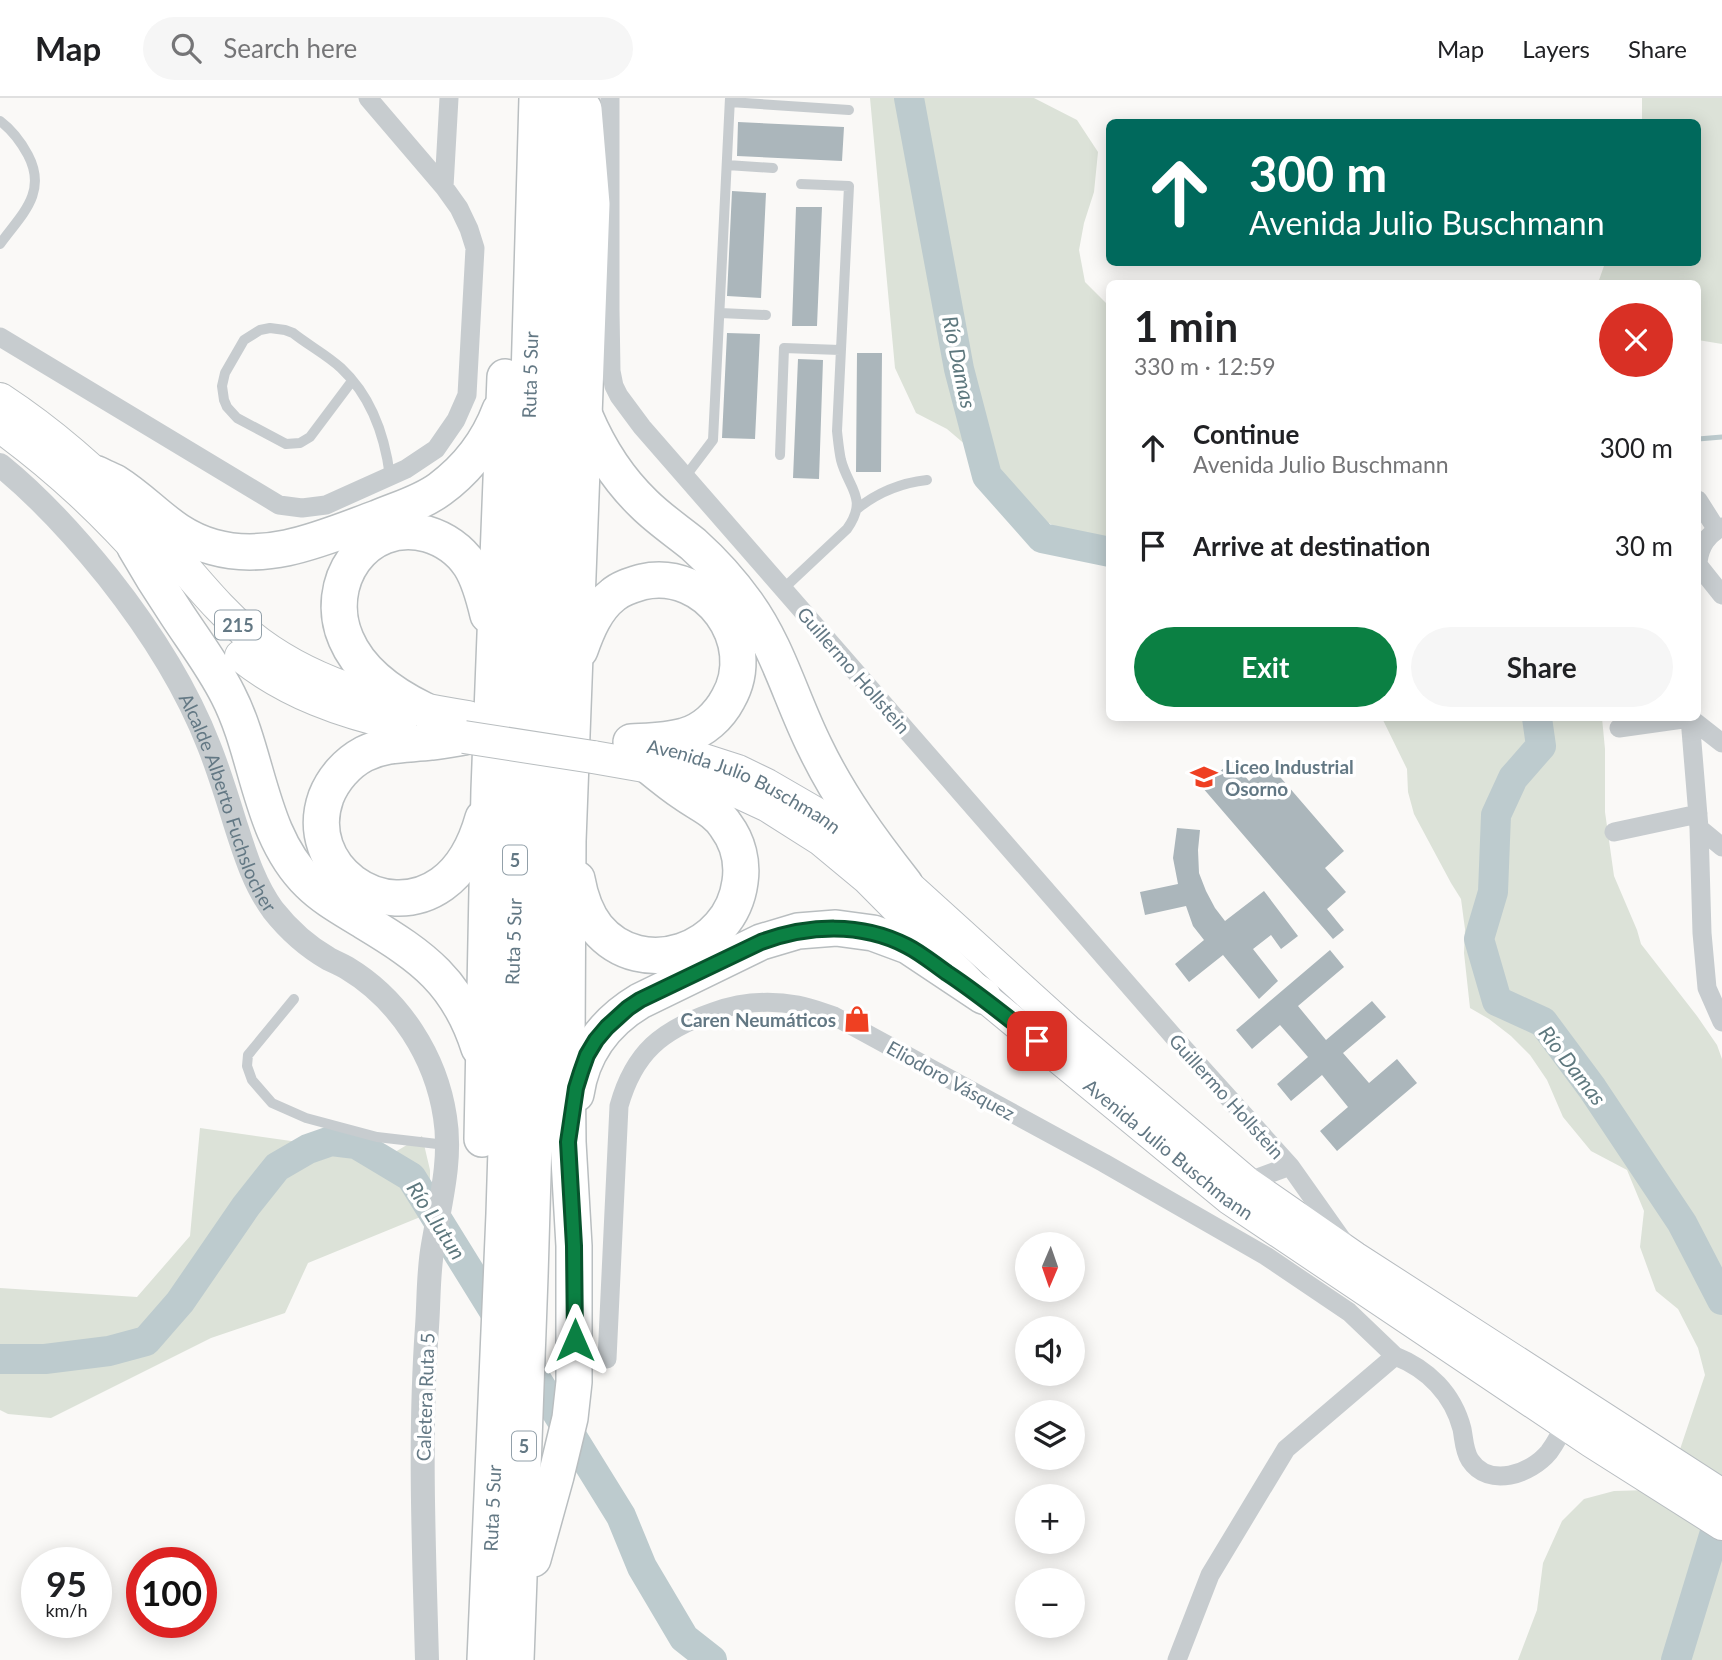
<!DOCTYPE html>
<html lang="en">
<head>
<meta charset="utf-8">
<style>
	body { margin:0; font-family:Lato,sans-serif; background:#f6f6f6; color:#202124; height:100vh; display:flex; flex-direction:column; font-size:26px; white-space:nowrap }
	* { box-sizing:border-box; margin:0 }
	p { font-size:23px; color:#757577 }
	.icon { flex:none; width:38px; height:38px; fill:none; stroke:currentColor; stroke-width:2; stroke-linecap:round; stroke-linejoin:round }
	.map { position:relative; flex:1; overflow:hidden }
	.drawer { position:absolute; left:1106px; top:182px; width:595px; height:441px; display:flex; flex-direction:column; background:#fff; border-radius:10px; box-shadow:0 4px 18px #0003 }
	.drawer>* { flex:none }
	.top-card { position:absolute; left:1106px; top:21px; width:595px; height:147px; border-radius:10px; box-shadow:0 4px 18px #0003; background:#00695c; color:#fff; overflow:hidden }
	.needle { width:46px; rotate:182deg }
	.buttons { position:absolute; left:1015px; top:1134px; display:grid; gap:14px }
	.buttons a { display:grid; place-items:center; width:70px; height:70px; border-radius:50%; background:#fff; box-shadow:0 4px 18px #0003; font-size:35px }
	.speed { position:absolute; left:21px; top:1449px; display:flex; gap:14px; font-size:35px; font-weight:700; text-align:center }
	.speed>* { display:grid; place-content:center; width:91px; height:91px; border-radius:50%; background:#fff; box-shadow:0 4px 18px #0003; line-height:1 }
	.speed small { font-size:18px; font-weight:400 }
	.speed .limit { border:10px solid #d22; background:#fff; color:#111 }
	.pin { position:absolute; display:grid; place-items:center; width:60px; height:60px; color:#fff; margin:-30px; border-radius:14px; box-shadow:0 4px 10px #0006 }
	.me { position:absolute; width:77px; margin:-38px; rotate:0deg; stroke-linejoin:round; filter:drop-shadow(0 0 5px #0008) }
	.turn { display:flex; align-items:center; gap:24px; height:147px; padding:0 28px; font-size:32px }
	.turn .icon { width:91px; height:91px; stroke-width:2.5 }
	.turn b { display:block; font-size:49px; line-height:60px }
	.round { display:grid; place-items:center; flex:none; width:74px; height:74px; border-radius:37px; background:#f6f6f6 }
	.headline { display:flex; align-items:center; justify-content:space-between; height:119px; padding:0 28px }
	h1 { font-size:42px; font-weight:700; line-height:52px }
	.primary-button { display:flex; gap:14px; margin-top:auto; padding:14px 28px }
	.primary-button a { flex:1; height:80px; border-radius:42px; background:#0b8043; color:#fff; font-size:28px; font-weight:700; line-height:80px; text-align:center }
	.primary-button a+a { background:#f6f6f6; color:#202124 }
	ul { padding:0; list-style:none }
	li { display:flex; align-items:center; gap:21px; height:98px; padding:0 28px }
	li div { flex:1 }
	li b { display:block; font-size:26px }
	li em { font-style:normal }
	header { display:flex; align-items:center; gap:42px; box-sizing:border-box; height:98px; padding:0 35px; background:#fff; border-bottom:2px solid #e0e0e0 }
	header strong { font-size:33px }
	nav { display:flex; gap:38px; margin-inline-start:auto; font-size:24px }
	.search { width:490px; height:63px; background:#f6f6f6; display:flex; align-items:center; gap:18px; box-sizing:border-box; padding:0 24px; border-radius:38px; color:#757577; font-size:26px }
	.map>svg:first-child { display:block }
	.green { fill:#dce2d8 }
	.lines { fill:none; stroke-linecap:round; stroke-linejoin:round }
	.stream { stroke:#bdcbce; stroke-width:5 }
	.river { stroke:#bdcbce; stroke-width:30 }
	.building { fill:#abb6bb }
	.primary-casing { stroke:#b8bdc1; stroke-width:32 }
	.trunk-casing { stroke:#b9bec0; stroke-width:34 }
	.motorway-casing { stroke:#b9bec0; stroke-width:38 }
	.service { stroke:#c7cccf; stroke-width:10 }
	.minor { stroke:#c7cccf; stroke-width:19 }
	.tertiary { stroke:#c7cccf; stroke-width:24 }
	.primary { stroke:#fff; stroke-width:30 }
	.trunk { stroke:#fff; stroke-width:32 }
	.motorway { stroke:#fff; stroke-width:35 }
	.trunk-bridge-casing { stroke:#b9bec0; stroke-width:34; stroke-linecap:butt }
	.trunk-bridge { stroke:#fff; stroke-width:32 }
	.route-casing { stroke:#07532c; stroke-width:18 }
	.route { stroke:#0b8043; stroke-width:12 }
	.labels { text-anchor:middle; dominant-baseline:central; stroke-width:7; stroke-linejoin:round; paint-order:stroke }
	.shield { fill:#fff; stroke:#92a0a9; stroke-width:2 }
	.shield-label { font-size:18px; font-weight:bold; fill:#637884 }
	.street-label { font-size:19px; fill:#637884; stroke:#fff }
	.poi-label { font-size:19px; font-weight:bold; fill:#637884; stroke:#fff; text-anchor:start }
	.water-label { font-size:21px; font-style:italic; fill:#5e787e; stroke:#fff }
</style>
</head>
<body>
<header>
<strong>Map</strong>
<div class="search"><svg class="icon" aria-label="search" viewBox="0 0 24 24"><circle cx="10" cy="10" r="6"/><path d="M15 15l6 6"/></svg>Search here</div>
<nav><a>Map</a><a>Layers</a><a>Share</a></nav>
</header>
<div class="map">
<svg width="1722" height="1562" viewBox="0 0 1722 1562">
	<rect width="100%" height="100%" fill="#faf9f7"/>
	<path class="green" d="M 870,0 L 1034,0 L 1077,22 L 1098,54 L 1094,94 L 1084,125 L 1079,152 L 1085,184 L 1109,208 L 1109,454 L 1083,444 L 1059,430 L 1038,420 L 1010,401 L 986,378 L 967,348 L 947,331 L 916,315 L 895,270 Z
		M 1642,0 L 1722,0 L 1722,246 L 1698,242 L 1698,186 L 1598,185 L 1605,165 L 1698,164 L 1698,24 L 1642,24 Z
		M 1382,620 L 1602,620 L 1605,651 L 1605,714 L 1614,778 L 1637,832 L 1641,846 L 1697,918 L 1717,947 L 1722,961 L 1722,1562 L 1518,1562 L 1537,1512 L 1543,1465 L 1562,1423 L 1584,1401 L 1614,1393 L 1649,1392 L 1672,1375 L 1705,1277 L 1698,1250 L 1678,1211 L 1656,1193 L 1640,1149 L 1644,1113 L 1627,1072 L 1591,1053 L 1563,1019 L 1547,982 L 1530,957 L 1511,938 L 1489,921 L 1470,910 L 1464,855 L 1465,831 L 1461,801 L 1451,785 L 1414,716 L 1408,694 L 1407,671 Z
		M 200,1030 L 390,1057 L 422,1038 L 430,1072 L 430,1115 L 308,1165 L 285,1215 L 211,1240 L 51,1320 L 8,1316 L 0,1312 L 0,1190 L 137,1199 L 190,1138 Z"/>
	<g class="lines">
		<path class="stream" d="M 1698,341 L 1722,339"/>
		<path class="river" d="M 909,0 L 959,271 L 987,378 L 1042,440 L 1110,454
			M 1537,620 L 1541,648 L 1513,680 L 1496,717 L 1493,794 L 1479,841 L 1497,903 L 1543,924 L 1592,990 L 1682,1125 L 1722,1202
			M 0,1261 L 45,1261 L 109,1253 L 146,1243 L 180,1204 L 246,1108 L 277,1069 L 308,1051 L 331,1043 L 356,1046 L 411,1079 L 621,1418 L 642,1469 L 684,1540 L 712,1562
			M 1676,1562 L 1722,1411"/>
	</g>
	<path class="building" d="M 738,24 L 844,29 L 842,63 L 737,58 Z
		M 732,93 L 766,95 L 761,200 L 727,198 Z
		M 796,109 L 822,109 L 817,228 L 792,228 Z
		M 727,235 L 760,236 L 755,341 L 722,340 Z
		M 857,255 L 882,255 L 881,374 L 856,374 Z
		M 798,261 L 823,262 L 819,381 L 793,380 Z
		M 1232,663 L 1249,683 L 1269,666 L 1344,753 L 1325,770 L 1346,794 L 1327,811 L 1344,832 L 1333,841 L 1202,689 Z
		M 1177,730 L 1200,732 L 1198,752 L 1199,775 L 1206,793 L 1215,810 L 1225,823 L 1264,793 L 1298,838 L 1281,851 L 1271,837 L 1253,851 L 1278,883 L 1259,901 L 1223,857 L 1189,884 L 1175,866 L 1204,842 L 1193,828 L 1186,808 L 1145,817 L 1140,794 L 1178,786 L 1173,760 Z
		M 1330,852 L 1344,869 L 1298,908 L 1326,942 L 1372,903 L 1386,919 L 1343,955 L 1369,985 L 1397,961 L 1417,985 L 1337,1053 L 1320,1033 L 1348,1009 L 1322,977 L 1291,1003 L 1277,986 L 1308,959 L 1280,927 L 1252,951 L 1236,932 Z"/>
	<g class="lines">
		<defs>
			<g id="primary">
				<path id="s2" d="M 648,647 L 676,652 L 738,672 L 767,686 L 824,719 L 877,759 L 1069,933 L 1247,1084 L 1355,1159 L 1722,1396"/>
				<path id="s3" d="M 654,670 L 711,685 L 740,696 L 768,709 L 820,742 L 867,781 L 983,898 L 1229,1101 L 1591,1344 L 1722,1427"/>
			</g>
			<path id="trunk" d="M 0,301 C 61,341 115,391 163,445 C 194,480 222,517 259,545 C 320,590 395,608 468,619
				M 0,328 C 59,371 104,414 153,469
				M 241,558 C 288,595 342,614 400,627
				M 593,659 L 650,669"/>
			<g id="motorway">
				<path d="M 585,318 C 599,351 618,381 644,406 C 659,421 677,433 693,446 C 713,464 731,484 746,505 C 778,549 791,601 815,649 C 839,699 871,743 905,786"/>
				<path d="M 97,376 C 103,379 110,382 116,385 C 151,407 170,437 213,449 C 269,465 325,439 377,420 C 398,411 421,405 440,391 C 467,371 488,344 500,312"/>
				<path d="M 135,449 C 147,470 160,491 174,512 C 192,540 213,567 228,597 C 259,657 259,736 309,785 C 325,801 346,812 365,824 C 423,859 458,884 479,950"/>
				<path d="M 580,552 C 587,532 596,510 613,497 C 621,490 632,487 642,484 C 707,469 761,544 728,601 C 719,618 703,633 684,638 C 667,643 648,643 631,644"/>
				<path d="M 424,612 C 393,597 360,574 346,541 C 322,486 364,420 427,436 C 444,441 460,452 470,467 C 479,481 484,500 488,517"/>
				<path d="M 464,639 C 453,641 443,643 432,644 C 408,647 386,645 364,656 C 347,665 333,681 326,699 C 301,769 383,828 442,786 C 463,771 476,745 483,720"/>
				<path d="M 577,781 C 580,798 586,816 597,830 C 642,884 731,853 740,784 C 743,764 738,744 726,728 C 716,712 699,706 684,695 C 672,687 661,678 650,669"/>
				<path d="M 576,996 C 582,955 605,924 640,903 L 761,844 L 798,833 L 836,830 L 873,835 L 908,848 L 983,898"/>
				<path d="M 482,1041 L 489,692 L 505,279"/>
				<path d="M 533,1461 L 556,1378 L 570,1320 L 574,1284 L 574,1148 L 568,1044 L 567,947 L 568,743 L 592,106 L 584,11"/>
				<path id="s4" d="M 485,1562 L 504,1116 L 519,631 L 537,0"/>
				<path d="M 516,1562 L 530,1178 L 565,0"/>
			</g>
		</defs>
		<use href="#primary" class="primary-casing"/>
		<use href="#trunk" class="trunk-casing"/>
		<use href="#motorway" class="motorway-casing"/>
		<path class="service" d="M 730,4 L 849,12
			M 0,23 C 12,32 21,44 28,57 C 48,95 21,117 0,146
			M 727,67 L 773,70
			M 720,215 L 766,217
			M 352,283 L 310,339 L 300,345 L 286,346 L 237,320 L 227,309 L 224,302 L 222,288 L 225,275 L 244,242 L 260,232 L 270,230 L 285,232 L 293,235 C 308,247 327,257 341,270 C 371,298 385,339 390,378
			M 780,357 L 784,250 L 840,252
			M 685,379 L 713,342 L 730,0
			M 857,411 C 878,394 900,385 927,382
			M 783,491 L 847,431 C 869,400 848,390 841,362 C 839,353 838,342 837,333 L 849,88 L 801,86
			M 294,901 L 248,957 L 247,968 L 252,982 L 272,1005 L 306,1020 L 377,1039 L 446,1047"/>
		<path class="minor" d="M 610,0 L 610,212 L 611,273 L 614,288 L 619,298 L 642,329 L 1180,946 L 1290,1068 L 1343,1143
			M 444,89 L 449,0
			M 0,239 L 279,407 L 302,410 L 326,407 L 406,371 L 436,351 L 456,322 L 467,297 L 475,150 L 469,131 L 459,110 L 444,89 L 368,0
			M 1698,402 L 1717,432
			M 1698,464 C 1700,448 1707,437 1722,429
			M 1698,467 L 1722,497
			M 1690,620 L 1699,730 L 1702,835 L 1707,890 L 1722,924
			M 1619,630 L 1690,620 L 1722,645
			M 1699,730 L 1722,749
			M 1614,734 L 1698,716
			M 1247,1084 L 1290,1068
			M 607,1261 L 619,1008 C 634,954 662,932 713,914 C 740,904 769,902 798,907 C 810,909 822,914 834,918 L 1104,1065 L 1266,1158 L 1349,1214 L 1395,1258
			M 1177,1562 L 1210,1477 L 1286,1351 L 1395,1258 C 1428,1271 1453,1296 1462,1331 C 1464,1341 1464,1353 1470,1362 C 1489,1391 1531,1376 1549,1354 C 1558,1342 1564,1329 1570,1316"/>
		<path class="tertiary" id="s1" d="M 0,367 C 41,400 75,438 108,479 C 149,531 185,586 209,648 C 219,673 227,699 235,725 C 245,756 254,786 273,812 C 288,831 308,849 329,861 C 335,864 342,867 347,870 C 400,902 436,959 445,1019 C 452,1062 440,1105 433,1147 C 428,1174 429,1202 427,1229 C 419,1340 424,1451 427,1562"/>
		<use href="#primary" class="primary"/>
		<use href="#trunk" class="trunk"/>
		<use href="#motorway" class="motorway"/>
		<defs>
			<path id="trunk-bridge" d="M 464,639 L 593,659"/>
		</defs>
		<use href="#trunk-bridge" class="trunk-bridge-casing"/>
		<use href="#trunk-bridge" class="trunk-bridge"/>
	</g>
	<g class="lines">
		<defs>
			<path id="route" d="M 575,1242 L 574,1148 L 568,1044 L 576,990 L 581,974 L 587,957 L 596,942 L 607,929 L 628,910 L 640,902 L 761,844 C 808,827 861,824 907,848 C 921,855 934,866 947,875 C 979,896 1007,919 1037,943"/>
		</defs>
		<use href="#route" class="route-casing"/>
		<use href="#route" class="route"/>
	</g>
	<defs>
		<symbol id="school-bare" viewBox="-9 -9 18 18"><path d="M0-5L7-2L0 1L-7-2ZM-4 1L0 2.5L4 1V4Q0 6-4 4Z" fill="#ef4022" stroke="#fff" stroke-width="2.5" paint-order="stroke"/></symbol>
		<symbol id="shop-bare" viewBox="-9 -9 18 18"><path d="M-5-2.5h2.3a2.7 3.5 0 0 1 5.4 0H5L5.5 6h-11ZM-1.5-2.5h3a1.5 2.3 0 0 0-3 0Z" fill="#ef4022" stroke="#fff" stroke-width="2.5" paint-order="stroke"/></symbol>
	</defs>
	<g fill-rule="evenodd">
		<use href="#school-bare" x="1185" y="660" width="38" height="38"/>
		<use href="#shop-bare" x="838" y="902" width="38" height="38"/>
	</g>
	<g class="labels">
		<g class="shield">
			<rect x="215" y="512.5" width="46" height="29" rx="5"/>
			<rect x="503" y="747.5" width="24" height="29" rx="5"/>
			<rect x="512" y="1333.5" width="24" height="29" rx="5"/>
		</g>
		<g class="shield-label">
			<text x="238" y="527">215</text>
			<text x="515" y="762">5</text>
			<text x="524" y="1348">5</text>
		</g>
		<g class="street-label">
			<text stroke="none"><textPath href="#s4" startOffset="1286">Ruta 5 Sur</textPath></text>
			<text transform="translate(854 572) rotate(49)">Guillermo Hollstein</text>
			<text stroke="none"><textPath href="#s2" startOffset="105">Avenida Julio Buschmann</textPath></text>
			<text stroke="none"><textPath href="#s1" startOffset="413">Alcalde Alberto Fuchslocher</textPath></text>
			<text stroke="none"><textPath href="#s4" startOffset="719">Ruta 5 Sur</textPath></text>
			<text transform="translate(951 982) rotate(29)">Eliodoro Vásquez</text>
			<text transform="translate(1227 998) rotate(48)">Guillermo Hollstein</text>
			<text stroke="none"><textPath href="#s3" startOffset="649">Avenida Julio Buschmann</textPath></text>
			<text transform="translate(425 1299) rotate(-88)">Caletera Ruta 5</text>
			<text stroke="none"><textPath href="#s4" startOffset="152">Ruta 5 Sur</textPath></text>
		</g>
		<g class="poi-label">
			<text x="1225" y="668">Liceo Industrial<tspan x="1225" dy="22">Osorno</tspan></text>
			<text x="836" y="921" text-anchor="end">Caren Neumáticos</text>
		</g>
		<g class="water-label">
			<text transform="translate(960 264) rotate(78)">Río Damas</text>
			<text transform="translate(1573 967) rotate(52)">Río Damas</text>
			<text transform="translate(437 1122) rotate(57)">Río Llutun</text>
		</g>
	</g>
</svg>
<div class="buttons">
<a><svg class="needle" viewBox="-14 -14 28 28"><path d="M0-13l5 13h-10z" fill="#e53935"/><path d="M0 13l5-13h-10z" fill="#757577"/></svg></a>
<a><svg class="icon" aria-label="sound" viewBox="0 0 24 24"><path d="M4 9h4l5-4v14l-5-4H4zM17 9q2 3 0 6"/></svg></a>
<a><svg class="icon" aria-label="layers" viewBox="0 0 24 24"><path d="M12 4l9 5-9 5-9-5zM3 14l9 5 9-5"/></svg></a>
<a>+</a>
<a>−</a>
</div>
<div class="speed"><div>95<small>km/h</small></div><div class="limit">100</div></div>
<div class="pin" style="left:1037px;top:943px;background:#d93025"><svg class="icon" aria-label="arrive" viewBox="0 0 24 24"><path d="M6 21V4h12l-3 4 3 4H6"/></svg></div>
<svg class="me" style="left:575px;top:1242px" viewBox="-20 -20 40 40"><path d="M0-17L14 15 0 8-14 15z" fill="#0b8043" stroke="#fff" stroke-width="4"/></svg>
<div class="top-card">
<div class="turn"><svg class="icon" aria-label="ahead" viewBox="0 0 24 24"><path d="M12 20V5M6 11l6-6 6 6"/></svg><div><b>300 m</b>Avenida Julio Buschmann</div></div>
</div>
<section class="drawer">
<div class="headline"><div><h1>1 min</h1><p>330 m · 12:59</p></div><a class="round" style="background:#d93025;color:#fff"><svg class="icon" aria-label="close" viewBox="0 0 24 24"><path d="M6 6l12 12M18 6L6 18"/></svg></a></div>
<ul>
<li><svg class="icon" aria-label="ahead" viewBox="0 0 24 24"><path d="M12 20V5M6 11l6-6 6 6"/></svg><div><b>Continue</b><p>Avenida Julio Buschmann</p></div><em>300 m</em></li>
<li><svg class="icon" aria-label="arrive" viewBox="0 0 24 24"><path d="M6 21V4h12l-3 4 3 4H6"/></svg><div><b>Arrive at destination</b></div><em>30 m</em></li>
</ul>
<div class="primary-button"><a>Exit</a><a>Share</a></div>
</section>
</div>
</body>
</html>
